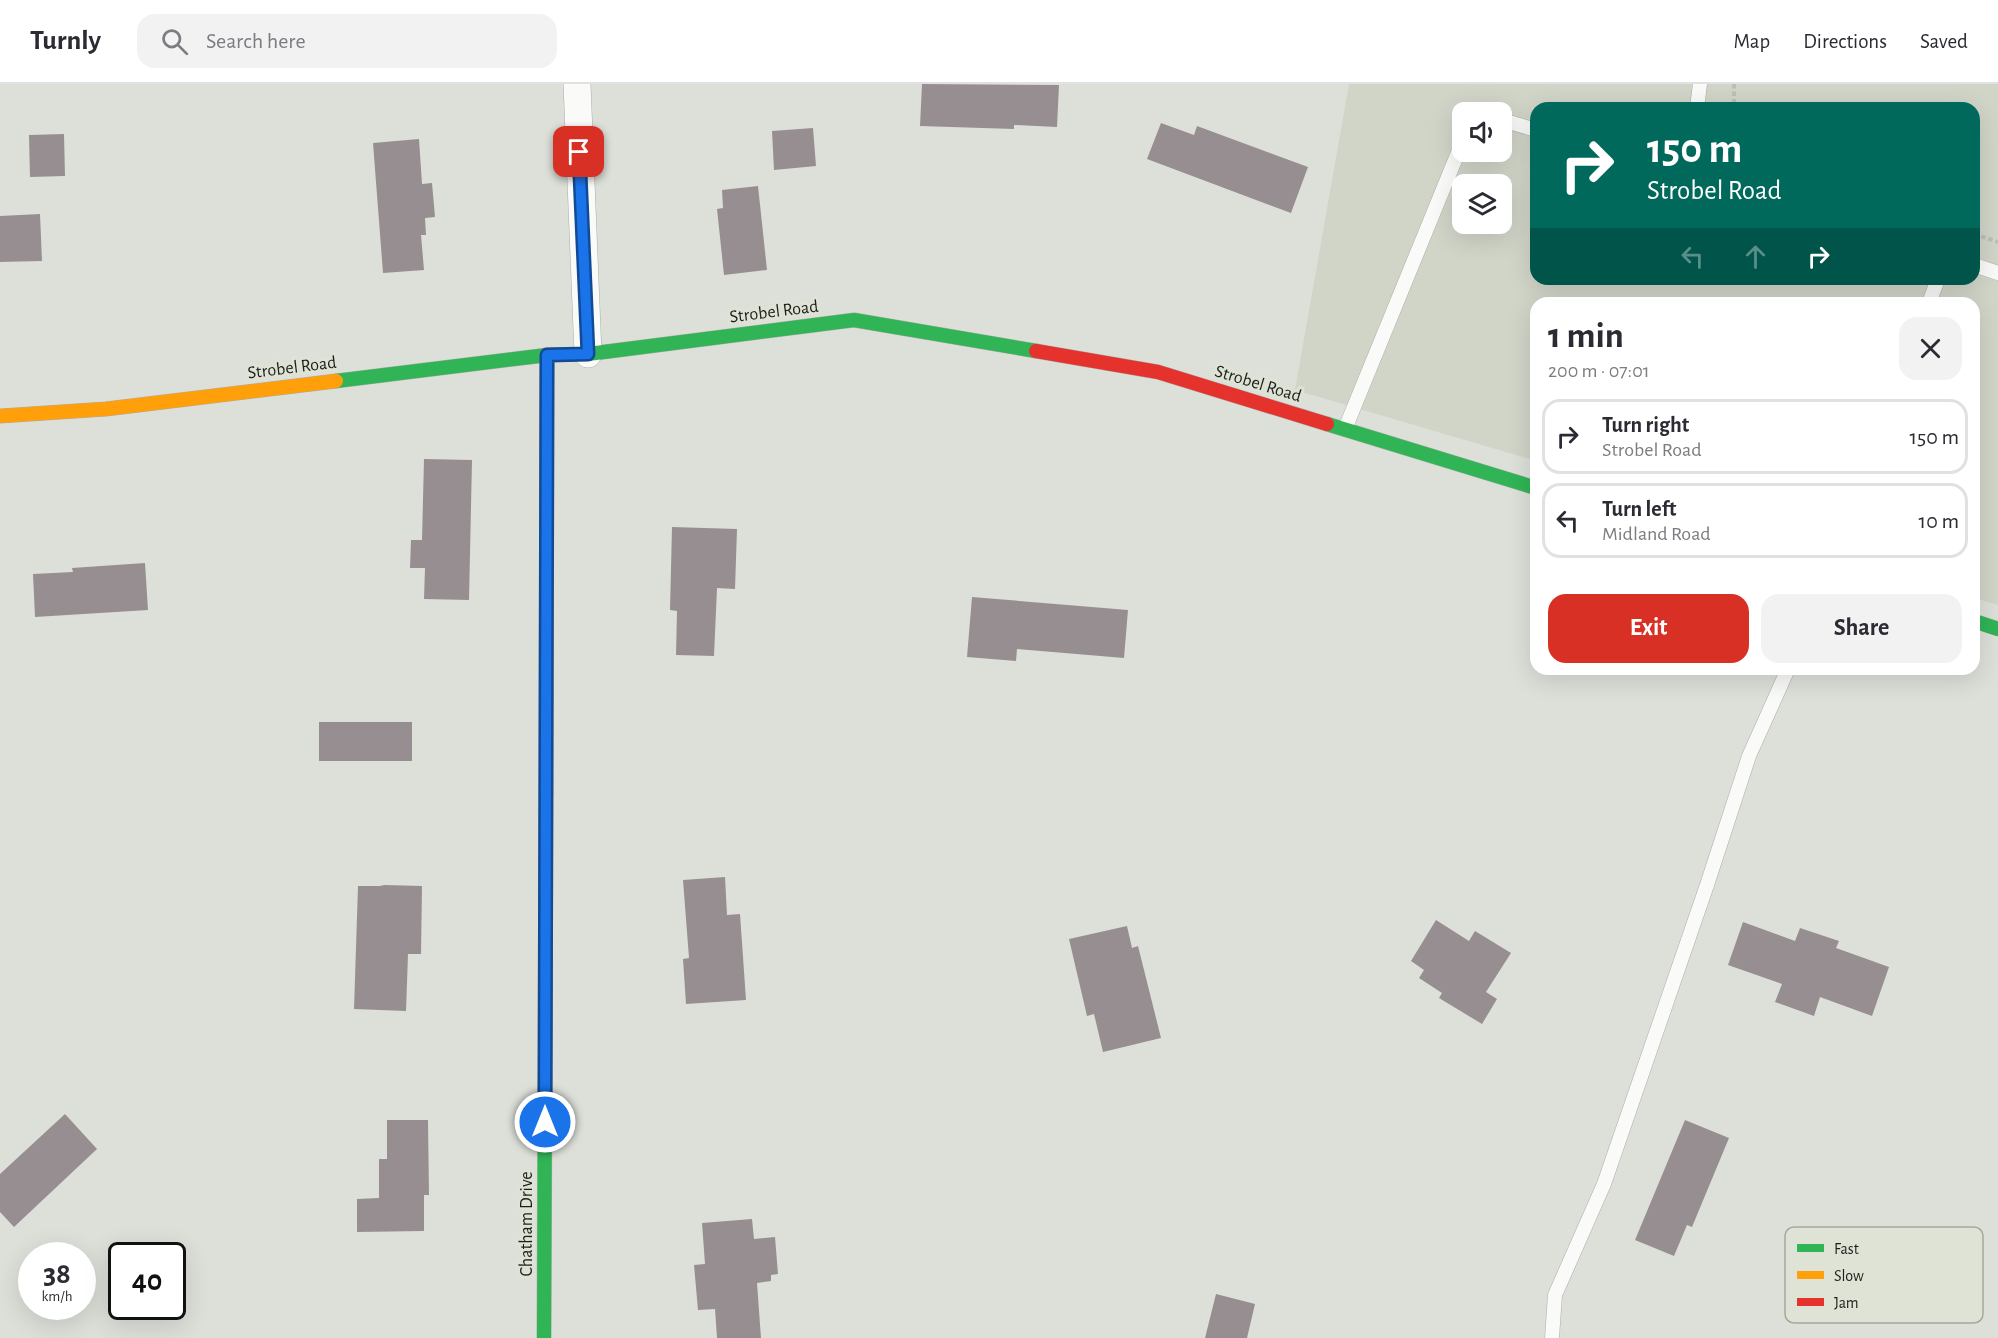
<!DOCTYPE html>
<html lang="en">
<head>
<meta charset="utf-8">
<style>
	body { margin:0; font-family:"Alegreya Sans",sans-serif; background:#f2f2f3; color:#2b2b33; height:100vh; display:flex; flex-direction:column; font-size:22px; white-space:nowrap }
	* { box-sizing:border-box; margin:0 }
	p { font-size:20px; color:#7c7c81 }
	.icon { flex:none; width:33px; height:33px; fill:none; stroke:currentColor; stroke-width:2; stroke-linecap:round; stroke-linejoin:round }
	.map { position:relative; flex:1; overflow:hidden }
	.panel { position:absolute; left:1530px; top:213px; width:450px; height:378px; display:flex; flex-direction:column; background:#fff; border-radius:18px; box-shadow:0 6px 24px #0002 }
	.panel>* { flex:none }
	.banner { position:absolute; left:1530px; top:18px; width:450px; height:183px; border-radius:18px; box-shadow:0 6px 24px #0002; background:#00695c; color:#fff; overflow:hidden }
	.fabs { position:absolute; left:1452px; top:18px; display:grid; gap:12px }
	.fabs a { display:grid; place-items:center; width:60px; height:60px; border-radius:12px; background:#fff; box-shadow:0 6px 24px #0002; font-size:30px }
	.speed { position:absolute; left:18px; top:1158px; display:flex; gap:12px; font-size:30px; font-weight:700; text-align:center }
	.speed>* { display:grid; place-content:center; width:78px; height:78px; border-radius:50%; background:#fff; box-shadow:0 6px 24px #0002; line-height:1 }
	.speed small { font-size:15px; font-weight:400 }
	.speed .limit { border:3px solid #111; border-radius:9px; background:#fff; color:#111 }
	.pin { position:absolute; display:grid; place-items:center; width:51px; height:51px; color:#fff; margin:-26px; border-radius:12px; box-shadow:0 3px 9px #0006 }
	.me { position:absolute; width:66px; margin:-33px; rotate:0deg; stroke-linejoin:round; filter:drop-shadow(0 0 4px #0008) }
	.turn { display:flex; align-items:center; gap:21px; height:126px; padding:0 18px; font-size:27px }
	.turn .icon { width:78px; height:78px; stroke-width:2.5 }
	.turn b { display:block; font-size:42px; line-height:51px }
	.lanes { display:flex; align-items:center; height:57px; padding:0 18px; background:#0003; justify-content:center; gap:30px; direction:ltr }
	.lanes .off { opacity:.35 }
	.round { display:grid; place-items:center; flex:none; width:63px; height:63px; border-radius:18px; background:#f2f2f3 }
	.headline { display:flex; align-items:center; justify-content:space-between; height:102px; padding:0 18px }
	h1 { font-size:36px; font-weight:600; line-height:45px }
	.primary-button { display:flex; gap:12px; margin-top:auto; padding:12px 18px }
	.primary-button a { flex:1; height:69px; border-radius:18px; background:#d93025; color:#fff; font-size:24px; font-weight:600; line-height:69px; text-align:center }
	.primary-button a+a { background:#f2f2f3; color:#2b2b33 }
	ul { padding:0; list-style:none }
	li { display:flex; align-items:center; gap:18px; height:75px; margin:0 12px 9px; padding:0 6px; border:3px solid #e1e1e2; border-radius:18px }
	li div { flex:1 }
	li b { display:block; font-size:22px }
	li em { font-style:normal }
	header { display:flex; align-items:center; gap:36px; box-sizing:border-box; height:84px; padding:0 30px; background:#fff; border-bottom:2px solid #e1e1e2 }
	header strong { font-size:28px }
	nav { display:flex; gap:33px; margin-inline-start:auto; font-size:21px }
	.search { width:420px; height:54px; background:#f2f2f3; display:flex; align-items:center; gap:15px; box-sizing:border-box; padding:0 21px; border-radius:18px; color:#7c7c81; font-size:22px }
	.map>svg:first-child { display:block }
	.built { fill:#d1d5c8; fill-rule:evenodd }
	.building { fill:#978e92 }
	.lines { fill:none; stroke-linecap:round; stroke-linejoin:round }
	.lane-casing { stroke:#acaea9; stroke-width:15 }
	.street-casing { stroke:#acaea9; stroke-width:28 }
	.fast-casing { stroke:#acaea9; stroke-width:15 }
	.slow-casing { stroke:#acaea9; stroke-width:15 }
	.jam-casing { stroke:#acaea9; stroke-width:15 }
	.path { stroke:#bcbebb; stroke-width:4; stroke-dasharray:4.5 3; stroke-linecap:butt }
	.lane { stroke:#fafaf9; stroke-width:14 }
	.street { stroke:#fafaf9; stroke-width:27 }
	.fast { stroke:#30b455; stroke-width:14 }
	.slow { stroke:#ff9f0a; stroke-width:14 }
	.jam { stroke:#e5322d; stroke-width:14 }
	.route-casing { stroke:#114b97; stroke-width:15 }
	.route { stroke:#1a73e8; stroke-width:10 }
	.labels { text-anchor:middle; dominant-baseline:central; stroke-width:6; stroke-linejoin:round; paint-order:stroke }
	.street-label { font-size:18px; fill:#1d1f1a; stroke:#dee3d6 }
	.key { fill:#dee3d6; stroke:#a4a89e; stroke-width:1.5 }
	.key-label { font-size:16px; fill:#1d1f1a }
</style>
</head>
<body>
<header>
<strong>Turnly</strong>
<div class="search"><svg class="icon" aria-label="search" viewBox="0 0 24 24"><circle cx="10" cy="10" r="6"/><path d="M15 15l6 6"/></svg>Search here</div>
<nav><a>Map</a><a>Directions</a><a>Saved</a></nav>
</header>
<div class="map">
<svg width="1998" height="1254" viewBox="0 0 1998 1254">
	<rect width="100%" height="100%" fill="#dde0d9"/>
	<path class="built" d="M 1349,0 L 1998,0 L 1998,521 L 1974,514 L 1974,219 L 1536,219 L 1536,377 L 1295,306 ZM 1536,24 L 1974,24 L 1974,195 L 1536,195 ZM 1462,28 L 1502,28 L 1502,68 L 1462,68 ZM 1462,100 L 1502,100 L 1502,140 L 1462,140 Z"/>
	<path class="building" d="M 922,0 L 1059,1 L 1057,43 L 1014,41 L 1014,45 L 920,42 Z
		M 1161,39 L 1194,51 L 1197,42 L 1308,83 L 1291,129 L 1147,75 Z
		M 813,44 L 816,82 L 774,86 L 772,47 Z
		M 64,50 L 65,92 L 30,93 L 29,51 Z
		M 419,55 L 422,100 L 432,99 L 435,133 L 425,134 L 426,151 L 421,151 L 424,186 L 383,189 L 373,59 Z
		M 758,102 L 767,186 L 724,191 L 717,125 L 723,124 L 722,106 Z
		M 40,130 L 42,177 L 0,178 L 0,132 Z
		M 424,375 L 472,376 L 469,516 L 424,515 L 425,484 L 410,484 L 411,456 L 422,456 Z
		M 672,443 L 737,445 L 735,505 L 717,504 L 714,572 L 676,571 L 677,527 L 670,526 Z
		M 145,479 L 148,526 L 35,533 L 33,490 L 73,488 L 72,484 Z
		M 972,513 L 1128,526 L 1124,574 L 1017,565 L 1016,577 L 967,573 Z
		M 319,638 L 412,638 L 412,677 L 319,677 Z
		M 725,793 L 727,831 L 740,830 L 746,916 L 686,920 L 683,875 L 689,874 L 683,796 Z
		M 384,801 L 422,802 L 421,870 L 408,870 L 406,927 L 354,925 L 358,802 L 380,802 Z
		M 1436,836 L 1469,857 L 1475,847 L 1511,869 L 1486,908 L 1497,915 L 1482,940 L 1439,914 L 1442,909 L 1419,894 L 1424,886 L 1411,877 Z
		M 1743,838 L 1795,857 L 1800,844 L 1839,857 L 1836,864 L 1889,883 L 1872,932 L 1820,913 L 1814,932 L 1775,918 L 1782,900 L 1728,881 Z
		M 1127,842 L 1132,864 L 1138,862 L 1161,954 L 1103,968 L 1094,930 L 1087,932 L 1069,855 Z
		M 65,1030 L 97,1065 L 14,1143 L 0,1128 L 0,1090 Z
		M 387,1036 L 428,1036 L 429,1111 L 424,1111 L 424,1147 L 357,1148 L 357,1115 L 379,1114 L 379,1075 L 387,1075 Z
		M 1685,1036 L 1729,1054 L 1692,1143 L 1687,1141 L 1674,1172 L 1635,1156 Z
		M 752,1135 L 754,1155 L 775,1153 L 778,1190 L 771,1191 L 771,1197 L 757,1199 L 761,1254 L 717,1254 L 715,1225 L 698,1226 L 694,1181 L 705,1180 L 702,1139 Z
		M 1216,1210 L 1255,1220 L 1247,1254 L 1205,1254 Z"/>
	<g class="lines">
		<defs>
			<path id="lane" d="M 1697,24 L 1700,0
				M 1475,28 L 1477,28
				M 1502,36 L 1536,46
				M 1974,181 L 1998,189
				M 1929,219 L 1938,195
				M 1345,345 L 1462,59
				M 1552,1254 L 1555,1211 L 1604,1100 L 1707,801 L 1749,672 L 1788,585"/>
			<path id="street" d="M 577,0 L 588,270"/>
			<path id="fast" d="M 336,297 L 547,271 L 588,270 L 854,236 L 1036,267
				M 1327,340 L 1536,404
				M 1974,537 L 1998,545
				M 544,1254 L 546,709"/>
			<path id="slow" d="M 0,332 L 106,325 L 336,297
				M 546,709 L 547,271"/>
			<path id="jam" d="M 1036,267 L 1158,288 L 1327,340"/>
		</defs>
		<use href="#lane" class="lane-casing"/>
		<use href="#street" class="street-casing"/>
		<use href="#fast" class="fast-casing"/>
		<use href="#slow" class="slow-casing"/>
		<use href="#jam" class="jam-casing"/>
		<path class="path" d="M 1734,0 L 1734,24
			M 1974,150 L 1998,158"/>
		<use href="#lane" class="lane"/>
		<use href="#street" class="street"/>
		<use href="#fast" class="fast"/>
		<use href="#slow" class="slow"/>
		<use href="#jam" class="jam"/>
	</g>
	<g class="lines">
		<defs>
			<path id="route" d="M 545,1038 L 547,271 L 588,270 L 579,68"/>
		</defs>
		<use href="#route" class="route-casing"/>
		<use href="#route" class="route"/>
	</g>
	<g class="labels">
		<g class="street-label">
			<text transform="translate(774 228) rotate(-7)">Strobel Road</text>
			<text transform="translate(292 284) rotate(-7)">Strobel Road</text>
			<text transform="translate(1258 300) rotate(17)">Strobel Road</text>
			<text transform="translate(527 1140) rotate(-90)">Chatham Drive</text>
		</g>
	</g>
	<rect x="1785" y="1143" width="198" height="96" rx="9" class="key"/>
	<rect x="1797" y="1160" width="27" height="8" fill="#30b455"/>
	<rect x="1797" y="1187" width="27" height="8" fill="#ff9f0a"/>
	<rect x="1797" y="1214" width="27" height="8" fill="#e5322d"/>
	<g class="key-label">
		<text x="1834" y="1170">Fast</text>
		<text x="1834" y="1197">Slow</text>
		<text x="1834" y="1224">Jam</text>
	</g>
</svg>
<div class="fabs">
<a><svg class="icon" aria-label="sound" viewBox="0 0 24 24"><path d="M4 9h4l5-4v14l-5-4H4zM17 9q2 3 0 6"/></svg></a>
<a><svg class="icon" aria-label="layers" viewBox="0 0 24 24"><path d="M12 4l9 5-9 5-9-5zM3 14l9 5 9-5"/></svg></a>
</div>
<div class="speed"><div>38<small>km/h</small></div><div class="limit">40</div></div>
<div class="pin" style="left:579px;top:68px;background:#d93025"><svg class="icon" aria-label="arrive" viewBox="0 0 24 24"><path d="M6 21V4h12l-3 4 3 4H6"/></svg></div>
<svg class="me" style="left:545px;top:1038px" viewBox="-20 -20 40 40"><circle r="17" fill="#1a73e8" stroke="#fff" stroke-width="3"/><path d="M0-11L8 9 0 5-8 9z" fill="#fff"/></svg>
<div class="banner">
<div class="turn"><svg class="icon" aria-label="right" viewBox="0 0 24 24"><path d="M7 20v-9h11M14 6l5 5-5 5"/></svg><div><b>150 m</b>Strobel Road</div></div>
<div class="lanes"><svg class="icon off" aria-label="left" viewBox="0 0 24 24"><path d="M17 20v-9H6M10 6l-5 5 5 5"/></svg><svg class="icon off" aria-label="ahead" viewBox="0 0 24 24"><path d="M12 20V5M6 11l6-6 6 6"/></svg><svg class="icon" aria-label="right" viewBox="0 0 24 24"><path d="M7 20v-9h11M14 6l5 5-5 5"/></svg></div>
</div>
<section class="panel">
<div class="headline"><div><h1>1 min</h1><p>200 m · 07:01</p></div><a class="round"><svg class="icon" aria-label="close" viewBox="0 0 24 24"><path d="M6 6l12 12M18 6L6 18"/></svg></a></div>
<ul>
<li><svg class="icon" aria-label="right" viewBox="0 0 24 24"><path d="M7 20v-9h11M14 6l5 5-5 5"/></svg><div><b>Turn right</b><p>Strobel Road</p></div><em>150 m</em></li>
<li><svg class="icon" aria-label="left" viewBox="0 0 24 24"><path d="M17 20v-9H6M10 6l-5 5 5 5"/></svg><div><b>Turn left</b><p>Midland Road</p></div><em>10 m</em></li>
</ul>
<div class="primary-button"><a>Exit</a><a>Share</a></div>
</section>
</div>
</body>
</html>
